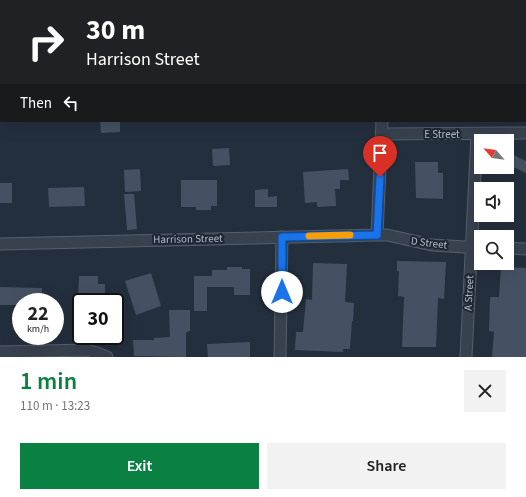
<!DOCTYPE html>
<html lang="en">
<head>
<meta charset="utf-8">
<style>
	body { margin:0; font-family:"Source Sans 3",sans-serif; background:#f2f2f2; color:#222; height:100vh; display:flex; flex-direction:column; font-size:15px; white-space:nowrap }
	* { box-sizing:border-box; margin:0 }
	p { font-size:13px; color:#767676 }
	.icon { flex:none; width:22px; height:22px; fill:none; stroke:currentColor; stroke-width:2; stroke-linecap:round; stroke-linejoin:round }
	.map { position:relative; height:357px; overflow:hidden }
	.panel { display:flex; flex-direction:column; background:#fff; flex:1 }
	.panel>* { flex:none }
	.top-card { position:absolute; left:0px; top:0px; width:526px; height:122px; box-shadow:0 4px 16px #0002; background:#202124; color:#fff; overflow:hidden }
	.needle { width:26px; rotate:298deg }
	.controls { position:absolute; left:474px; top:134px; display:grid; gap:8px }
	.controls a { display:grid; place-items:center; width:40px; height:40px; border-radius:0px; background:#fff; box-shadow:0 4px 16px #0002; font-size:20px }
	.speed { position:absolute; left:12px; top:293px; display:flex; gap:8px; font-size:20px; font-weight:700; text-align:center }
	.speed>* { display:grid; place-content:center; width:52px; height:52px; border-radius:50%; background:#fff; box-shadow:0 4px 16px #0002; line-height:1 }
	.speed small { font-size:10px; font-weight:400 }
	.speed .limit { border:2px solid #111; border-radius:6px; background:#fff; color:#111 }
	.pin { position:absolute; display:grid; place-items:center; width:34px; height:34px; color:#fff; margin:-41px -17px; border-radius:50% 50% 50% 0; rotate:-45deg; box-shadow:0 0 4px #0007 }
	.pin .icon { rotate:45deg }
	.me { position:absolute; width:44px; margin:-22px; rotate:0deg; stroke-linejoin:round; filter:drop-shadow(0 0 3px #0008) }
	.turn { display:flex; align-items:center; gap:14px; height:84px; padding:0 20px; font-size:18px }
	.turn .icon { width:52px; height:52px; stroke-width:2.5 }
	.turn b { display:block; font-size:28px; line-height:34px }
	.then { display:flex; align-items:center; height:38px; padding:0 20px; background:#0003; gap:8px; font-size:15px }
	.round { display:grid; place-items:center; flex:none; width:42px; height:42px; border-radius:0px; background:#f2f2f2 }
	.head { display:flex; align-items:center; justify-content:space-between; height:68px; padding:0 20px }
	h1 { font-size:24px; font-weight:600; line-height:30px; color:#0b8043 }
	.button { display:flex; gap:8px; margin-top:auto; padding:8px 20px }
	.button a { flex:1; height:46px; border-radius:0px; background:#0b8043; color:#fff; font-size:16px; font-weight:600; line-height:46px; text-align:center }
	.button a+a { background:#f2f2f2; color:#222 }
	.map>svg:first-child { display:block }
	.building { fill:#455162 }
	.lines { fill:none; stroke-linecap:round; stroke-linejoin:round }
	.minor-casing { stroke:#565f6c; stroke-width:13 }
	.minor { stroke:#38414e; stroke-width:11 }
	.route-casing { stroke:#114b97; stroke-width:10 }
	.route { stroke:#1a73e8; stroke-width:7 }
	.slow { stroke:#f59e0b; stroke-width:7 }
	.labels { text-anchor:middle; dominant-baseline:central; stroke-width:4; stroke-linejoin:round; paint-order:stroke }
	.street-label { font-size:11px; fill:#b4bcc9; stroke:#1d2633 }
</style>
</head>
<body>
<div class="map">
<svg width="526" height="357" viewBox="0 0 526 357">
	<rect width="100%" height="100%" fill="#242f3e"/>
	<path class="building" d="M 100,121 L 120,121 L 120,132 L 101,133 Z
		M 229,148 L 230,165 L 213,166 L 212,149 Z
		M 507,152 L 526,161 L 526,173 L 507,164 Z
		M 415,162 L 438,162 L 438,173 L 443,173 L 443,199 L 416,198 Z
		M 140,169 L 141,191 L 125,192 L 124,170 Z
		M 348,169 L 349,180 L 340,180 L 340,189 L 335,189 L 336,206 L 317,207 L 317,202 L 305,203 L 303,172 Z
		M 181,180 L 217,180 L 217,206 L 211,206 L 211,210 L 196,210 L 196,207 L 181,207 Z
		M 0,183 L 12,183 L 12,203 L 0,203 Z
		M 84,187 L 85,206 L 49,207 L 48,188 Z
		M 268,189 L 268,197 L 277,196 L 277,207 L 255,207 L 255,190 Z
		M 124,194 L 134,194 L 137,229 L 127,230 Z
		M 397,261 L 446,262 L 444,299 L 438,298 L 436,347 L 402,347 L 404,297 L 398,296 L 399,271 L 397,271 Z
		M 313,263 L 347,264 L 345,302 L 354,303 L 353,321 L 352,321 L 350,349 L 343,349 L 343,352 L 295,350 L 296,332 L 303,332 L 306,299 L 312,300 Z
		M 227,267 L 242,267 L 242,269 L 250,269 L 250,295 L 234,295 L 234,287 L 207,287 L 207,311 L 194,311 L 194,276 L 212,276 L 212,270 L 227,270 Z
		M 501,267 L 526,268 L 526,357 L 492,357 L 494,332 L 489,331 L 490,297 L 499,297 Z
		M 151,273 L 161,306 L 136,315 L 125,281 Z
		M 79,276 L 98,276 L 98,284 L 105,284 L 105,302 L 78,302 Z
		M 0,287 L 42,288 L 41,302 L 21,302 L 21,305 L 0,305 Z
		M 169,310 L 190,310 L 190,331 L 186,332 L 186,357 L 134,356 L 133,340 L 154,340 L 154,338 L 170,337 Z
		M 250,342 L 250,357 L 208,357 L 207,344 Z"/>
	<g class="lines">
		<defs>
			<path id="minor" d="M 388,1 L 388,0
				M 0,55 L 1,55
				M 382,134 L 526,133
				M 377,235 L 382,121
				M 0,244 L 377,235 L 387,235 L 432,245 L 481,248
				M 507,248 L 526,249
				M 0,352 L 86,350 L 97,353 L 107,357
				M 280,357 L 282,237
				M 466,357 L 477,134"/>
		</defs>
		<use href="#minor" class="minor-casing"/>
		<use href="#minor" class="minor"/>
	</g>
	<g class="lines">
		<defs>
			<path id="route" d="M 282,292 L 282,237 L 377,235 L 380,177"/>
		</defs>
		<use href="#route" class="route-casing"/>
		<use href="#route" class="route"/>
		<path class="slow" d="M 309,236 L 350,235"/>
	</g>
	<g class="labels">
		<g class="street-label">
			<text x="442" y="134">E Street</text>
			<text transform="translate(188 239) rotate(-1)">Harrison Street</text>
			<text transform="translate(429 243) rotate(7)">D Street</text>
			<text transform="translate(469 293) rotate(-87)">A Street</text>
		</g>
	</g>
</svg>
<div class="controls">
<a><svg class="needle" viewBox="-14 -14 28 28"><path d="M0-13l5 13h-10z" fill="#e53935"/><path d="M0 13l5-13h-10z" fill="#767676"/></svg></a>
<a><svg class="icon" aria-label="sound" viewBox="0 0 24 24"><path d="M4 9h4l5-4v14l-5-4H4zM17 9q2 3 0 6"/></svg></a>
<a><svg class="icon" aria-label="search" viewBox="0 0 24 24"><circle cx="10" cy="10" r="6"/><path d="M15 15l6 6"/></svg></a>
</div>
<div class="speed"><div>22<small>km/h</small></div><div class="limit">30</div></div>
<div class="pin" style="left:380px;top:177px;background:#d93025"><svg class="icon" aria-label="arrive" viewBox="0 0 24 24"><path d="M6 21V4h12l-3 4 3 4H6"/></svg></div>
<svg class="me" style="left:282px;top:292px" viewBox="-20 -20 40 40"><circle r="19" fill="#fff"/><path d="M0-13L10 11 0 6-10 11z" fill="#1a73e8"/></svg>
<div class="top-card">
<div class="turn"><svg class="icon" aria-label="right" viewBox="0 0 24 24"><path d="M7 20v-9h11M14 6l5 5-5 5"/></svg><div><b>30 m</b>Harrison Street</div></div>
<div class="then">Then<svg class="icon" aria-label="left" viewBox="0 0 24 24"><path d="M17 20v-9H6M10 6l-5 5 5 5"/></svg></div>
</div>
</div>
<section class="panel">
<div class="head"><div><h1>1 min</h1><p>110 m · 13:23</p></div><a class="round"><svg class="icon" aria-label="close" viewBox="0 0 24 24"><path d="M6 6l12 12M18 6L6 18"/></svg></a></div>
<div class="button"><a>Exit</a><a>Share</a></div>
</section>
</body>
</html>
